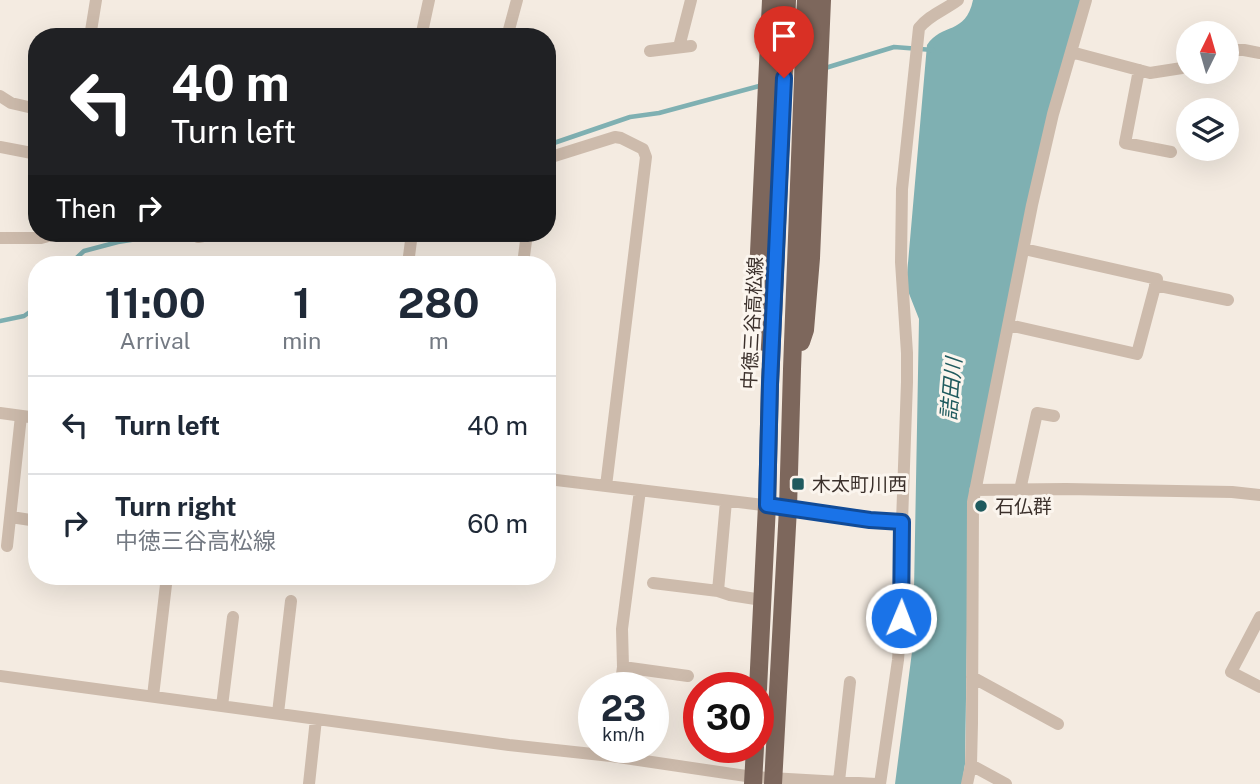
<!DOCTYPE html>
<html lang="en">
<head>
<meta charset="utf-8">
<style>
	body { margin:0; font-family:"Public Sans","Noto Sans JP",sans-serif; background:#f6f6f7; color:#1f2937; height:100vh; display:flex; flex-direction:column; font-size:26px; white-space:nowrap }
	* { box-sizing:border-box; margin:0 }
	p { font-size:23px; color:#747a83 }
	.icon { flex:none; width:38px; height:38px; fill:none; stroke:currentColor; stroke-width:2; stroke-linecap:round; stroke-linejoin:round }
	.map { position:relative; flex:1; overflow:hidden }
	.side { position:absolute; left:28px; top:256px; width:528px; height:329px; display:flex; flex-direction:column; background:#fff; border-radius:28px; box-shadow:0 7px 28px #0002 }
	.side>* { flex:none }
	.hud { position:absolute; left:28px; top:28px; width:528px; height:214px; border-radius:28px; box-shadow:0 7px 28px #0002; background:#202124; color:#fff; overflow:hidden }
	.needle { width:46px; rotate:5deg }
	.buttons { position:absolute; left:1176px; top:21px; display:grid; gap:14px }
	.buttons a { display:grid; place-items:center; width:63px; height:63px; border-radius:50%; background:#fff; box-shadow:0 7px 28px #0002; font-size:35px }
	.speed { position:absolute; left:578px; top:672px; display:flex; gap:14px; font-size:35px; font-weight:700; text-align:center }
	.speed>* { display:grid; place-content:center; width:91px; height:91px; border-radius:50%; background:#fff; box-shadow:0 7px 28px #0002; line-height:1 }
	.speed small { font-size:18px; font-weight:400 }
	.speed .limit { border:10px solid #d22; background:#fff; color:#111 }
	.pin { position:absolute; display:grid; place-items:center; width:60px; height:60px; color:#fff; margin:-72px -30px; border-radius:50% 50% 50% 0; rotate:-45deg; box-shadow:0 0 7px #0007 }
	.pin .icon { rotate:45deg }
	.me { position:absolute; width:77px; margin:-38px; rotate:1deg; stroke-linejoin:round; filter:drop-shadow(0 0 5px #0008) }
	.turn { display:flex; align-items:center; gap:24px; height:147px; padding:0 28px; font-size:32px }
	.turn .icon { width:91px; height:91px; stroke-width:2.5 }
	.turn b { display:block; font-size:49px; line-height:60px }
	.then { display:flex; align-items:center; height:66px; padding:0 28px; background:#0003; gap:14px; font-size:26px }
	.eta { display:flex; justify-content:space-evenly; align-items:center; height:119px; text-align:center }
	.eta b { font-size:42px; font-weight:700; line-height:49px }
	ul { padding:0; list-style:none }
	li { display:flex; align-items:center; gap:21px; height:98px; padding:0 28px; border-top:2px solid #e0e1e3 }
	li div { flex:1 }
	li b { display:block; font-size:26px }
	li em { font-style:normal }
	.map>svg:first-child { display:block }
	.water { fill:#7fb0b2 }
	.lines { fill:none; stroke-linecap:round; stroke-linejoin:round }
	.stream { stroke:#7fb0b2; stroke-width:4.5 }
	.street { stroke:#cdbbac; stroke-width:12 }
	.primary { stroke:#7d675c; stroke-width:18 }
	.route-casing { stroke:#114b97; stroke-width:18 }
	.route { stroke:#1a73e8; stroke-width:12 }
	.poi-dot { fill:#1f5a5e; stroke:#fbf5ee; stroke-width:2.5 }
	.labels { text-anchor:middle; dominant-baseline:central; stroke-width:6; stroke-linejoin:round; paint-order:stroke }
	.street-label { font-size:19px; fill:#3b302b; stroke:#fbf5ee }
	.poi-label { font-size:19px; fill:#3b302b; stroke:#fbf5ee; text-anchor:start }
	.water-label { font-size:21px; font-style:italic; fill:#1f5a5e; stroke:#fbf5ee }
</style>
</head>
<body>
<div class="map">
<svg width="1260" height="784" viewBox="0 0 1260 784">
	<rect width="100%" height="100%" fill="#f4ebe1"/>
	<path class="water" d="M 973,0 L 1081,0 L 969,501 L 965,764 L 962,784 L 895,784 L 913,644 L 919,319 L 906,286 L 927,45 C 941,23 966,35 973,0 Z"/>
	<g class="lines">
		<path class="stream" d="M 822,69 L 894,47 L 933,50
			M 548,145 L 630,117 L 659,113 L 763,85
			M 70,264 L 84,251 L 118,242 L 175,233
			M 0,321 L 24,316 L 37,307"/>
		<path class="street" d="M 90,37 L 96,0
			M 421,37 L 429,0
			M 507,37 L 517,0
			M 679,47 L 691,0
			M 1227,50 L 1244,50 L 1260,53
			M 650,51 L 691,46
			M 1071,52 L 1150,73 L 1182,68 L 1188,65
			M 1139,70 L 1125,143 L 1171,152
			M 0,96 L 11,103 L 37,109
			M 0,147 L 37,154
			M 548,158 L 615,137 L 621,138 L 643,149 L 646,157 L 606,486
			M 198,237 L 220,233
			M 0,238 L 41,238 L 59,233
			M 408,264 L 412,233
			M 523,264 L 527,233
			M 1155,285 L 1228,300
			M 1009,325 L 1137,354 L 1157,279 L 1024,249
			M 0,413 L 37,418
			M 548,479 L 788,508 L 870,520 L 902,522
			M 975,490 L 1066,489 L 1232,492 L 1260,495
			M 1020,490 L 1037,413 L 1054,416
			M 11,517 L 37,521
			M 7,546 L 21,416
			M 653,583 L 718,591 L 730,595 L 762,600
			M 718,591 L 726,501
			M 1260,617 L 1231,672 L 1260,687
			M 623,667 L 688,676
			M 0,676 L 509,745 L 611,756 L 753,777 L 876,784
			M 972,677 L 1058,724
			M 620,688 L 623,667 L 622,629 L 640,490
			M 153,696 L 167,576
			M 222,706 L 233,617
			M 278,713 L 291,601
			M 971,765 L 1006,784
			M 839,781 L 850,682
			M 309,784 L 316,719
			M 880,784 L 898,660 L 901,618 L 902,522 L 907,382 L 907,353 L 901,262 L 902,189 L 919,28 C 929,15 945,10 958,0
			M 967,784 L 971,765 L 972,723 L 973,502 L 1032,205 L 1053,114 L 1086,0"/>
		<path class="primary" d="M 764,342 L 757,295 L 771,0
			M 801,342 L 805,330 L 811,258 L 822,0
			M 758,689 L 767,505 L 770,384 L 787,0
			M 753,784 L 755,747
			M 773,784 L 788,508 L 792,369 L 806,0"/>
	</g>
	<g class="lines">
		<defs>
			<path id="route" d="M 784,78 L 770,384 L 767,505 L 870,520 L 902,522 L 901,618"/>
		</defs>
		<use href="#route" class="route-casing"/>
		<use href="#route" class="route"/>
	</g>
	<g class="poi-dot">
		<rect x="791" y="477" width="14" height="14" rx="3.5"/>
		<circle cx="981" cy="506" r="7"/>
	</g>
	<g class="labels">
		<g class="street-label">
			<text transform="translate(752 323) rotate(-87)">中徳三谷高松線</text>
		</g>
		<g class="poi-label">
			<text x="812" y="484">木太町川西</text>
			<text x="995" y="506">石仏群</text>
		</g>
		<g class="water-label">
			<text transform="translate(951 389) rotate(-85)">詰田川</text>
		</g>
	</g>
</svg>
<div class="buttons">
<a><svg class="needle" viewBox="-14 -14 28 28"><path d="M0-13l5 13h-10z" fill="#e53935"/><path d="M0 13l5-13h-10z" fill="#747a83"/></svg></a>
<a><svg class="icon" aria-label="layers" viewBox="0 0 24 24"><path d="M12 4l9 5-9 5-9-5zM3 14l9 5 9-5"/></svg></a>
</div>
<div class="speed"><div>23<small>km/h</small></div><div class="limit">30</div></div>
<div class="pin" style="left:784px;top:78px;background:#d93025"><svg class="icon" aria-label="arrive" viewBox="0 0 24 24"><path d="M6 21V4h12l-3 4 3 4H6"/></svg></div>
<svg class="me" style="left:901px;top:618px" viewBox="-20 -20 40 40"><circle r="17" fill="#1a73e8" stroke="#fff" stroke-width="3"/><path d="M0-11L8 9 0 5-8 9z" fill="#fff"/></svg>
<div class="hud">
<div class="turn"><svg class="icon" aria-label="left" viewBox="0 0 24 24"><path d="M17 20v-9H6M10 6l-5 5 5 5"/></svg><div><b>40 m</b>Turn left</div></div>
<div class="then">Then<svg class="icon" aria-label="right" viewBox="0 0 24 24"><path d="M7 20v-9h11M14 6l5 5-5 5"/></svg></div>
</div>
<section class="side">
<div class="eta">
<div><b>11:00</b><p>Arrival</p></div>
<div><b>1</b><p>min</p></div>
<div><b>280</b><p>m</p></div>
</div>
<ul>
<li><svg class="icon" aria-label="left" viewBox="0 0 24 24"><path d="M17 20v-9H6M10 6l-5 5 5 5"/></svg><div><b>Turn left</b></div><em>40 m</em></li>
<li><svg class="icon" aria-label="right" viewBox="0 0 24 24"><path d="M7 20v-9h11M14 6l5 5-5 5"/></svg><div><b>Turn right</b><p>中徳三谷高松線</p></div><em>60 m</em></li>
</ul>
</section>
</div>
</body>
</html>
